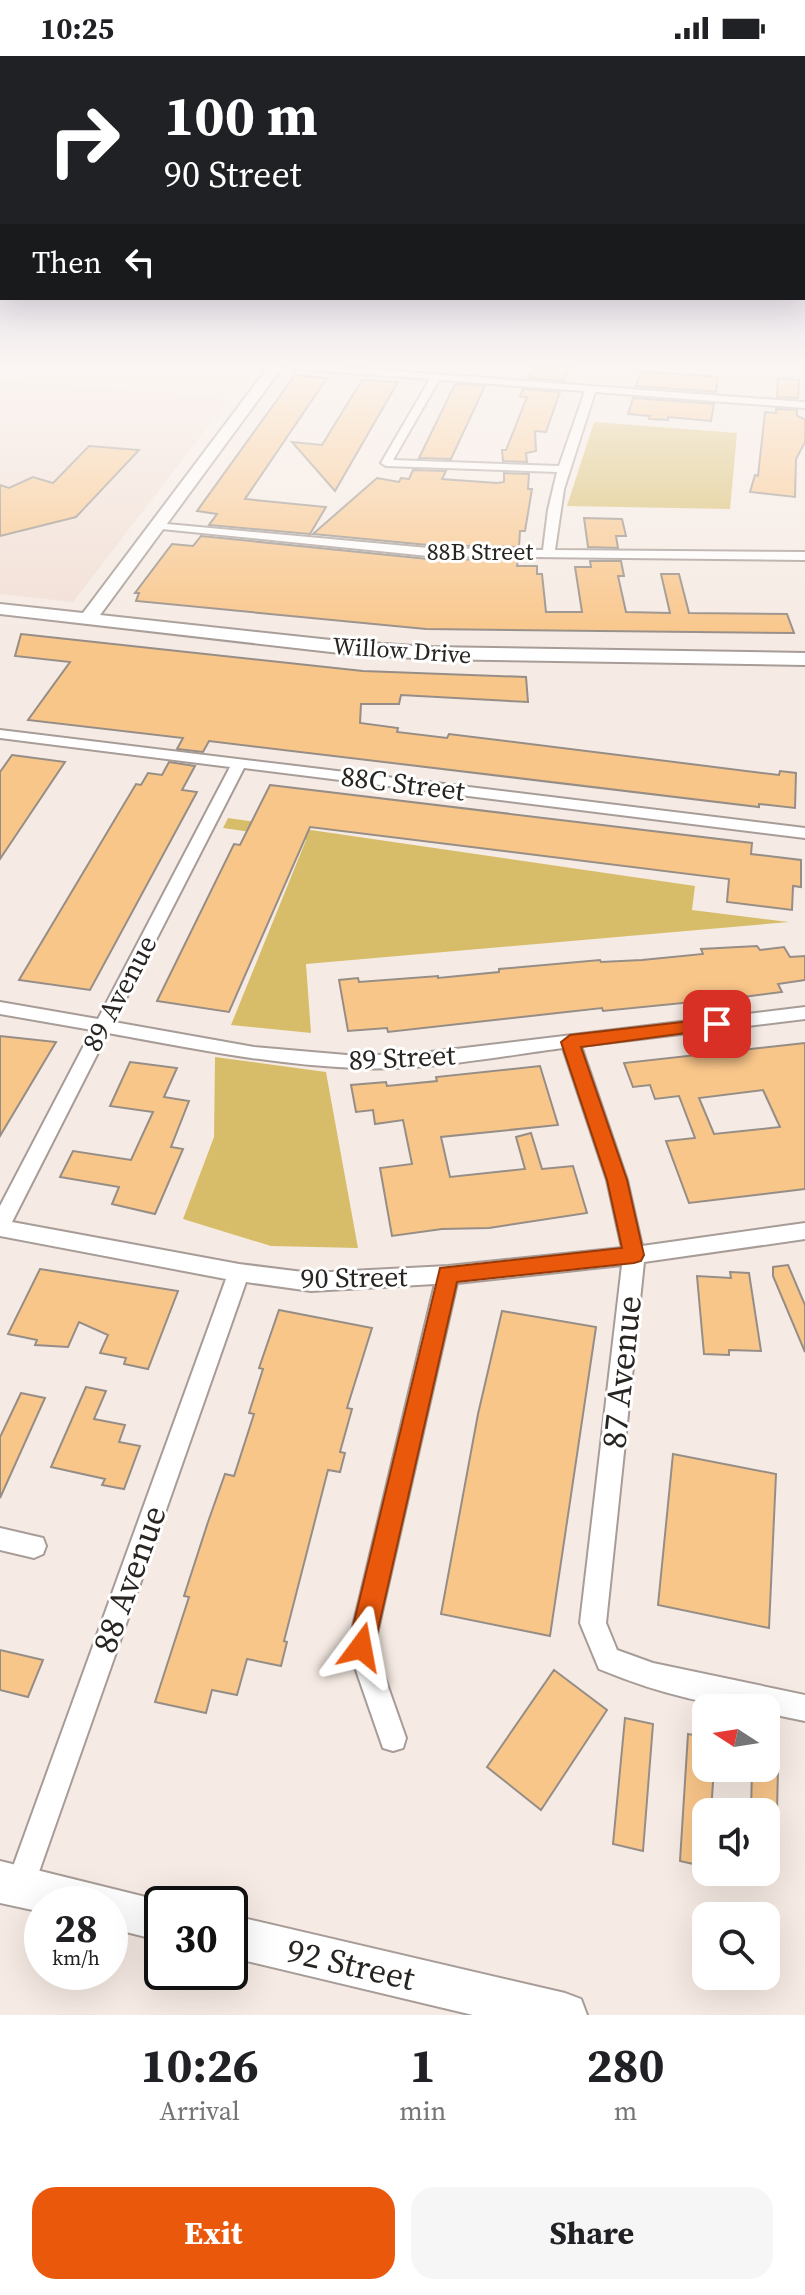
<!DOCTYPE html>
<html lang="en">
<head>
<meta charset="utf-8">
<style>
	body { margin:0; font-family:"Source Serif 4",serif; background:#f6f6f6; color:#202124; height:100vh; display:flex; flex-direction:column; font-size:30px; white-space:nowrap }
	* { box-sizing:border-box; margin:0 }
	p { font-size:26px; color:#757577 }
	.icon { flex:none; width:44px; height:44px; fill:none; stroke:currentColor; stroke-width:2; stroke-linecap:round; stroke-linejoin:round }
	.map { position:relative; height:1959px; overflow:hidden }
	.side { display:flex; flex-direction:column; background:#fff; flex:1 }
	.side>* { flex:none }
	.banner { position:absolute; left:0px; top:0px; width:806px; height:244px; box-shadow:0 8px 32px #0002; background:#202124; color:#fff; overflow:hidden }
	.needle { width:52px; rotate:282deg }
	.tools { position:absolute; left:692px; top:1638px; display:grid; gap:16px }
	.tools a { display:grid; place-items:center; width:88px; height:88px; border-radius:16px; background:#fff; box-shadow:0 8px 32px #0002; font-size:40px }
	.speed { position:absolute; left:24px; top:1830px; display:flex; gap:16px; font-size:40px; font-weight:700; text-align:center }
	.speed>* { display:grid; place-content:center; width:104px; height:104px; border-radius:50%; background:#fff; box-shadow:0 8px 32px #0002; line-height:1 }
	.speed small { font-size:20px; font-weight:400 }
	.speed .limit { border:4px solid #111; border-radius:12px; background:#fff; color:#111 }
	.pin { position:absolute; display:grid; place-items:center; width:68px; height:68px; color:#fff; margin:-34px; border-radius:16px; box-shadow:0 4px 12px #0006 }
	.me { position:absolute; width:88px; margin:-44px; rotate:13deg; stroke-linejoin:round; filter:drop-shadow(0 0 6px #0008) }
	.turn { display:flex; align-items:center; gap:28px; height:168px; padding:0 32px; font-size:36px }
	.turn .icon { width:104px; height:104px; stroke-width:2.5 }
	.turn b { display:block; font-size:56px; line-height:68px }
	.then { display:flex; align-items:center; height:76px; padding:0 32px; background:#0003; gap:16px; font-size:30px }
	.eta { display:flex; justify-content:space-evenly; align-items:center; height:136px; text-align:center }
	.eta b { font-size:48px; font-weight:700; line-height:56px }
	.primary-button { display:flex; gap:16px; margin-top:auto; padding:16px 32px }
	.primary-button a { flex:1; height:92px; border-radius:24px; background:#ea580c; color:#fff; font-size:32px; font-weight:700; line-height:92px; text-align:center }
	.primary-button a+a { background:#f6f6f6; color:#202124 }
	.status { display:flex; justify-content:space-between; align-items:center; height:56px; padding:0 40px; background:#fff; direction:ltr }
	.status svg { height:22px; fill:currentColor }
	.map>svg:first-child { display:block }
	.built { fill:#f2dfd5 }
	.green { fill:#d7bd6a }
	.building { fill:#f9c68a; stroke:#968e86; stroke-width:2; fill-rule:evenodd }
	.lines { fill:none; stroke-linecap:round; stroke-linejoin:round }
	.street-casing { stroke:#a79c97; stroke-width:4 }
	.secondary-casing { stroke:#a79c97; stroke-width:4 }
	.street { fill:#fff; fill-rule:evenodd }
	.secondary { fill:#fff; fill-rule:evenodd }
	.route { fill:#ea580c; stroke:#983908; stroke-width:2 }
	.labels { text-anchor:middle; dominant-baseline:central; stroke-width:6; stroke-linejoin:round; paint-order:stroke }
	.far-street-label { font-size:24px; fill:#282421; stroke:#fff }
	.street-label { font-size:28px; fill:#282421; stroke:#fff }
	.near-street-label { font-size:34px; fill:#282421; stroke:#fff }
</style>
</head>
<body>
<div class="status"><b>10:25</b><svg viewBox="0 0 49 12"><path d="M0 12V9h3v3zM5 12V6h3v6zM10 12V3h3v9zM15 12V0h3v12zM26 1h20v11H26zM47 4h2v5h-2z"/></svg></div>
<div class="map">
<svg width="805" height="1959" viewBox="0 0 805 1959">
	<rect width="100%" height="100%" fill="#f6ebe4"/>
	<path class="built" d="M 0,323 L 229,343 L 73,546 L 0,538 Z"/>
	<path class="green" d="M 594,366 L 737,377 L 730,453 L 567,450 Z
		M 228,762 L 695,830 L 692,854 L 789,866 L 306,908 L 311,977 L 231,969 L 306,784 L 223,772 Z
		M 215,1001 L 326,1016 L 358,1192 L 271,1190 L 183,1163 L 214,1081 Z"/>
	<path class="building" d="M 533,310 L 570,310 L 564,325 L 528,322 Z
		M 641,315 L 718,321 L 716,336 L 636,330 Z
		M 295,319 L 327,322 L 245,443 L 326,451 L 310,478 L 209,469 L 217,458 L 197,455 Z
		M 778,322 L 799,324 L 798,342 L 777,341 Z
		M 362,324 L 398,326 L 335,435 L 292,386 L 322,389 Z
		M 455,328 L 485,330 L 451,403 L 419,402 Z
		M 523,333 L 560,336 L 546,376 L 535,375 L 536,395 L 526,397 L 527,406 L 503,405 L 502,394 L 506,394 L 527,341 L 520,341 Z
		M 633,342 L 714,348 L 711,365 L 668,361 L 668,364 L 649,363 L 650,360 L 628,358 Z
		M 776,353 L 797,354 L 797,360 L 805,363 L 805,386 L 796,403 L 795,441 L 750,436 L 755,419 L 758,420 L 765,356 L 776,357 Z
		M 89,390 L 139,394 L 76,461 L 0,480 L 0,429 L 9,432 L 33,421 L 53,427 Z
		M 413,414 L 446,415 L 442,423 L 497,427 L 504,426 L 504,417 L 529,418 L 528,433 L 532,433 L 525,475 L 520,475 L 519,491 L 428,489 L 313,478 L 377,422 L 399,426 L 401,422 L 409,423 Z
		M 584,462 L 622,463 L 626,480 L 616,480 L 618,492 L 588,491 Z
		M 201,480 L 428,503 L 518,504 L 517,510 L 537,510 L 537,518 L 542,518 L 546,556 L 582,556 L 575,511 L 591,511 L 590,505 L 621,505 L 624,520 L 618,520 L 626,556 L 670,557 L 661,518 L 679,518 L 689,557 L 787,558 L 794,577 L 426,573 L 136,545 L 139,537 L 135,537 L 172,488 L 193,490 Z
		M 21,578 L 363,615 L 526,621 L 528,646 L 401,639 L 399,648 L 361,648 L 360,667 L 398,672 L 397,676 L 447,682 L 449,678 L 779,719 L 780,715 L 796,717 L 795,752 L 759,748 L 759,751 L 209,685 L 203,696 L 177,693 L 183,682 L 28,664 L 70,606 L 15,600 Z
		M 12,699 L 65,706 L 0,803 L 0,716 Z
		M 169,706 L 195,710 L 182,734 L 197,736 L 90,934 L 19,924 L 136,728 L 141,729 L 148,717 L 162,719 Z
		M 270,729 L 752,787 L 751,798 L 801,804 L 801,831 L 793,830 L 792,854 L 727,846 L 729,823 L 310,771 L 229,956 L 157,945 L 234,788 L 240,789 Z
		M 757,890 L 760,894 L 784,891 L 790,901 L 805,900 L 805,924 L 778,928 L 782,936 L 743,941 L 603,955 L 602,952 L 388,976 L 387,972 L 348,975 L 339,924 L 358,922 L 359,926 L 438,920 L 438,922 L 499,916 L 499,913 L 600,904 L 601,906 L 642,904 L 703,898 L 701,893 Z
		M 0,980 L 56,986 L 0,1080 Z
		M 805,987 L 805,1133 L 689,1147 L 666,1085 L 695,1082 L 679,1040 L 655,1043 L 650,1029 L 633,1031 L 624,1007 ZM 763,1034 L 780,1071 L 714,1078 L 699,1042 Z
		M 130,1006 L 177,1012 L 164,1041 L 189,1045 L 171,1091 L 183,1093 L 155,1158 L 112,1148 L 119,1131 L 60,1121 L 73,1095 L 131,1104 L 153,1056 L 110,1050 Z
		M 540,1010 L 558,1069 L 441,1081 L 450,1121 L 525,1113 L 516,1081 L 531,1077 L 542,1113 L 573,1110 L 587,1157 L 489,1172 L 442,1173 L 392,1180 L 380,1112 L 412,1108 L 403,1064 L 375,1068 L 373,1054 L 356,1056 L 351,1029 L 386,1026 L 387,1030 L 437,1025 L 436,1021 Z
		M 788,1209 L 805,1249 L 805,1296 L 773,1220 L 773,1211 Z
		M 40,1213 L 178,1235 L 148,1313 L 124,1308 L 126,1302 L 100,1297 L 108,1279 L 79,1266 L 68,1291 L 35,1289 L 37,1284 L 8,1278 Z
		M 730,1216 L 749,1217 L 761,1295 L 729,1294 L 729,1299 L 704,1298 L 697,1220 L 731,1222 Z
		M 279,1254 L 372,1272 L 347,1352 L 352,1353 L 340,1396 L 345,1397 L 340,1416 L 328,1414 L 284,1585 L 287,1586 L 281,1610 L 247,1603 L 237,1639 L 212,1634 L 206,1657 L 155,1646 L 189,1541 L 184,1540 L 208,1466 L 225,1418 L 234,1420 L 254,1358 L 249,1357 L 263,1313 L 259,1312 Z
		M 502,1255 L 596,1271 L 550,1580 L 441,1558 L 478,1358 Z
		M 86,1331 L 106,1335 L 94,1363 L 125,1369 L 119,1386 L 140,1390 L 124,1433 L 102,1429 L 105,1423 L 51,1411 Z
		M 21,1337 L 45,1342 L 0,1442 L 0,1381 Z
		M 673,1398 L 776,1418 L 769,1572 L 658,1549 Z
		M 0,1594 L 43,1604 L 28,1641 L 0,1634 Z
		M 554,1614 L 607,1654 L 541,1754 L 487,1711 Z
		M 625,1662 L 653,1668 L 643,1795 L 613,1788 Z
		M 688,1678 L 706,1681 L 706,1712 L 714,1712 L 711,1756 L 706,1756 L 706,1811 L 680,1805 Z
		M 752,1712 L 778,1712 L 777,1756 L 751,1756 Z"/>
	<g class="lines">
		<defs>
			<path id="street" d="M 291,310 L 327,310 L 805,346 L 805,352 L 595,336 L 564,433 L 555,494 L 805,496 L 805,504 L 428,500 L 152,472 L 152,468 L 156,467 L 428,492 L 543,494 L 548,454 L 557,416 L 386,410 L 381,407 L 430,323 L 296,313 ZM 439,324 L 585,335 L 559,410 L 393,404 Z
				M 0,674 L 805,772 L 805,782 L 244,712 L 114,966 L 254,991 L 358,1000 L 431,996 L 805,951 L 805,963 L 581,990 L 627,1124 L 642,1190 L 805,1167 L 805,1183 L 644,1206 L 606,1567 L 617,1594 L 653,1607 L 805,1639 L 805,1665 L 766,1657 L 766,1652 C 710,1652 650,1634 599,1613 L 580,1567 L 622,1209 L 457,1227 L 374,1591 L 406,1682 L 403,1692 L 393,1695 L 383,1692 L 348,1591 L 435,1228 L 311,1235 L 246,1226 L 34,1830 L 30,1840 L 20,1844 L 10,1840 L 6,1830 L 226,1223 L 0,1180 L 0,1150 L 92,974 L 0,958 L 0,946 L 98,963 L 230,711 L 0,682 ZM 108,977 C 190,992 273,1009 356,1012 C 425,1015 495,1001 563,992 L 607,1124 L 622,1192 L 448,1210 L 311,1217 L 239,1208 L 12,1166 Z
				M 0,1472 L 43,1482 L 46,1490 L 43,1498 L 34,1502 L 0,1494 Z"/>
			<path id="secondary" d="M 269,310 L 283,310 L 100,559 L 340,585 L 428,591 L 805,597 L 805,609 L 428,603 L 340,597 L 0,558 L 0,548 L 83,557 Z
				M 0,1805 L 174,1848 L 162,1848 L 162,1885 L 110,1872 L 110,1848 L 42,1848 L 42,1856 L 0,1847 Z
				M 230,1859 L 565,1937 L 581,1943 L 587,1959 L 473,1959 L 230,1901 Z"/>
		</defs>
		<use href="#street" class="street-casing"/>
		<use href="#secondary" class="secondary-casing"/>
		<use href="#street" class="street"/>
		<use href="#secondary" class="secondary"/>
	</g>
	<linearGradient id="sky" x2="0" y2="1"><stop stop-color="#afa8d0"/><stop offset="0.53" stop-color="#fbf6f3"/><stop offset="1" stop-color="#fbf6f3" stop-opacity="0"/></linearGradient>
	<rect width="805" height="584" fill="url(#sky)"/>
	<path class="route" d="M 717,962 L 726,968 L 723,972 L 581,991 L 627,1124 L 644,1199 L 641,1205 L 634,1207 L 457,1226 L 374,1591 L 371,1600 L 361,1604 L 352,1600 L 348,1591 L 440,1212 L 622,1192 L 607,1124 L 561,986 L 570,979 Z"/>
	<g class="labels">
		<g class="far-street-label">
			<text x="480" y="495">88B Street</text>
			<text transform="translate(402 594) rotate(4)">Willow Drive</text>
		</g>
		<g class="street-label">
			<text transform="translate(403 727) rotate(7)">88C Street</text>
			<text transform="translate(119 937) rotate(-62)">89 Avenue</text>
			<text transform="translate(402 1001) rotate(-3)">89 Street</text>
			<text transform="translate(354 1221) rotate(-1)">90 Street</text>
		</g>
		<g class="near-street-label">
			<text transform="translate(621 1316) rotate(-84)">87 Avenue</text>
			<text transform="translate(129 1523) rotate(-70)">88 Avenue</text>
			<text transform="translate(351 1908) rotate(13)">92 Street</text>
		</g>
	</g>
</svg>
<div class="tools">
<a><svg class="needle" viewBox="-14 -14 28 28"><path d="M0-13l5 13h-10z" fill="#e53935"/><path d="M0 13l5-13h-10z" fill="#757577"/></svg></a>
<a><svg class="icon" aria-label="sound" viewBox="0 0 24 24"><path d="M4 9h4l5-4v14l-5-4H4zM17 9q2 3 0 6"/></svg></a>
<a><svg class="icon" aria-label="search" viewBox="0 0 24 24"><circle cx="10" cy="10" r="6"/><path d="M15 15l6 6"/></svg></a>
</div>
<div class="speed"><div>28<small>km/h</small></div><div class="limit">30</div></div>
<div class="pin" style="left:717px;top:968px;background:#d93025"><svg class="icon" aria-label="arrive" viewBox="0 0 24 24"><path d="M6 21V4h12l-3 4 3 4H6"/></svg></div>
<svg class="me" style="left:361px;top:1591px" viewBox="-20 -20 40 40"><path d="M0-17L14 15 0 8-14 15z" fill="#ea580c" stroke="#fff" stroke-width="4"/></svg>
<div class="banner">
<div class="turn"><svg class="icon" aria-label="right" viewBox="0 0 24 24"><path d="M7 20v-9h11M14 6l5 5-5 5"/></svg><div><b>100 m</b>90 Street</div></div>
<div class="then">Then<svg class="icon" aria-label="left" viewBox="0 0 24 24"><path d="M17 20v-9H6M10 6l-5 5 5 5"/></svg></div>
</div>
</div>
<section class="side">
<div class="eta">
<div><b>10:26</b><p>Arrival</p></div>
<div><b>1</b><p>min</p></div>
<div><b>280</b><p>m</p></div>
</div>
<div class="primary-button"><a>Exit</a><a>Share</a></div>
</section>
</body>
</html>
